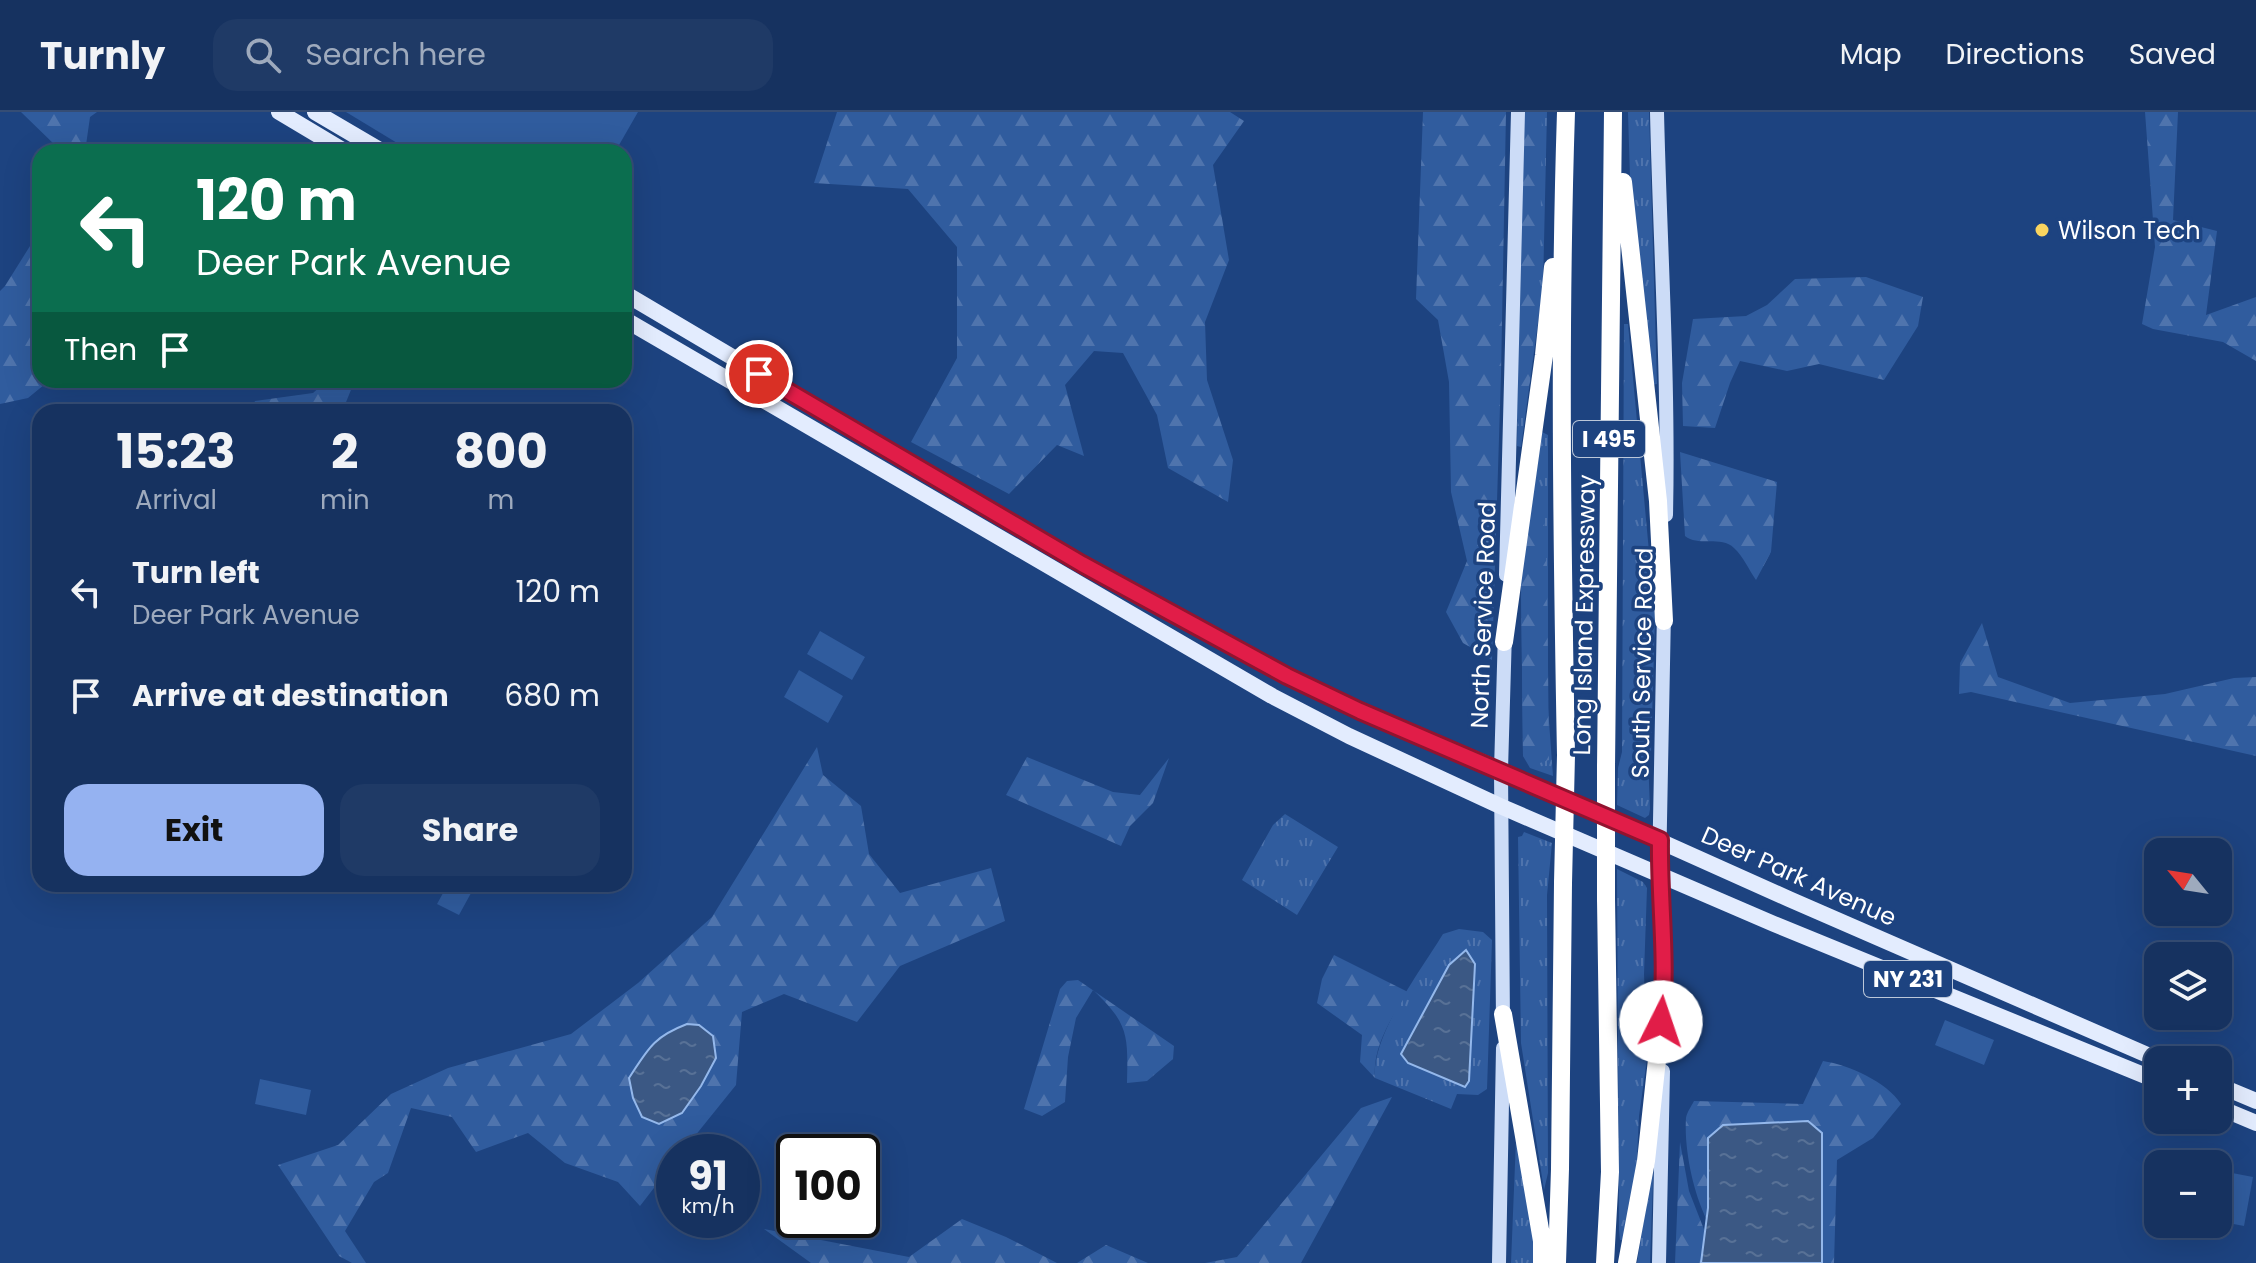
<!DOCTYPE html>
<html lang="en">
<head>
<meta charset="utf-8">
<style>
	body { margin:0; font-family:Poppins,sans-serif; background:#1f3a66; color:#f1f3f6; height:100vh; display:flex; flex-direction:column; font-size:30px; white-space:nowrap }
	* { box-sizing:border-box; margin:0 }
	p { font-size:26px; color:#9eaabd }
	.icon { flex:none; width:44px; height:44px; fill:none; stroke:currentColor; stroke-width:2; stroke-linecap:round; stroke-linejoin:round }
	.map { position:relative; flex:1; overflow:hidden }
	.panel { position:absolute; left:32px; top:292px; width:600px; height:488px; display:flex; flex-direction:column; background:#163260; border-radius:24px; box-shadow:0 8px 32px #0002,0 0 0 2px #354d75 }
	.panel>* { flex:none }
	.banner { position:absolute; left:32px; top:32px; width:600px; height:244px; border-radius:24px; box-shadow:0 8px 32px #0002,0 0 0 2px #354d75; background:#0b6e4f; color:#fff; overflow:hidden }
	.needle { width:52px; rotate:300deg }
	.buttons { position:absolute; left:2144px; top:726px; display:grid; gap:16px }
	.buttons a { display:grid; place-items:center; width:88px; height:88px; border-radius:16px; background:#163260; box-shadow:0 8px 32px #0002,0 0 0 2px #354d75; font-size:40px }
	.speed { position:absolute; left:656px; top:1022px; display:flex; gap:16px; font-size:40px; font-weight:700; text-align:center }
	.speed>* { display:grid; place-content:center; width:104px; height:104px; border-radius:50%; background:#163260; box-shadow:0 8px 32px #0002,0 0 0 2px #354d75; line-height:1 }
	.speed small { font-size:20px; font-weight:400 }
	.speed .limit { border:4px solid #111; border-radius:12px; background:#fff; color:#111 }
	.pin { position:absolute; display:grid; place-items:center; width:68px; height:68px; color:#fff; margin:-34px; border:4px solid #fff; border-radius:50%; box-shadow:0 2px 8px #0007 }
	.me { position:absolute; width:88px; margin:-44px; rotate:4deg; stroke-linejoin:round; filter:drop-shadow(0 0 6px #0008) }
	.turn { display:flex; align-items:center; gap:28px; height:168px; padding:0 32px; font-size:36px }
	.turn .icon { width:104px; height:104px; stroke-width:2.5 }
	.turn b { display:block; font-size:56px; line-height:68px }
	.then { display:flex; align-items:center; height:76px; padding:0 32px; background:#0003; gap:16px; font-size:30px }
	.eta { display:flex; justify-content:space-evenly; align-items:center; height:136px; text-align:center }
	.eta b { font-size:48px; font-weight:700; line-height:56px }
	.cta { display:flex; gap:16px; margin-top:auto; padding:16px 32px }
	.cta a { flex:1; height:92px; border-radius:24px; background:#95b2f1; color:#111; font-size:32px; font-weight:700; line-height:92px; text-align:center }
	.cta a+a { background:#1f3a66; color:#f1f3f6 }
	ul { padding:0; list-style:none }
	li { display:flex; align-items:center; gap:24px; height:104px; padding:0 32px }
	li div { flex:1 }
	li b { display:block; font-size:30px }
	li em { font-style:normal }
	header { display:flex; align-items:center; gap:48px; box-sizing:border-box; height:112px; padding:0 40px; background:#163260; border-bottom:2px solid #354d75 }
	header strong { font-size:38px }
	nav { display:flex; gap:44px; margin-inline-start:auto; font-size:28px }
	.search { width:560px; height:72px; background:#1f3a66; display:flex; align-items:center; gap:20px; box-sizing:border-box; padding:0 28px; border-radius:24px; color:#9eaabd; font-size:30px }
	.map>svg:first-child { display:block }
	.grass { fill:url(#grass-tufts) }
	.forest { fill:url(#forest-firs) }
	.park { fill:#305c9e }
	.water { fill:url(#water-ripples); stroke:#94b8eb; stroke-width:2 }
	.lines { fill:none; stroke-linecap:round; stroke-linejoin:round }
	.secondary { stroke:#ccdcf7; stroke-width:14 }
	.primary { stroke:#e3ecfe; stroke-width:16 }
	.motorway { stroke:#fff; stroke-width:18 }
	.motorway-bridge { stroke:#fff; stroke-width:18 }
	.route-casing { stroke:#92132f; stroke-width:20 }
	.route { stroke:#e11d48; stroke-width:14 }
	.poi-dot { fill:#f9d45f; stroke:#1d4380; stroke-width:3 }
	.labels { text-anchor:middle; dominant-baseline:central; stroke-width:7; stroke-linejoin:round; paint-order:stroke }
	.shield { fill:#1d4380; stroke:#bbc7d9; stroke-width:2 }
	.shield-label { font-size:22px; font-weight:bold; fill:#fff }
	.poi-label { font-size:24px; fill:#fff; stroke:#1d4380; text-anchor:start }
	.street-label { font-size:24px; fill:#fff; stroke:#1d4380 }
</style>
</head>
<body>
<header>
<strong>Turnly</strong>
<div class="search"><svg class="icon" aria-label="search" viewBox="0 0 24 24"><circle cx="10" cy="10" r="6"/><path d="M15 15l6 6"/></svg>Search here</div>
<nav><a>Map</a><a>Directions</a><a>Saved</a></nav>
</header>
<div class="map">
<svg width="2256" height="1151" viewBox="0 0 2256 1151">
	<defs>
		<pattern id="grass-tufts" width="24" height="20" patternUnits="userSpaceOnUse" patternTransform="scale(2)"><rect width="24" height="20" fill="#305c9e"/><path d="M3 7l-1-3M5 7V3M7 7l1-3M15 17l-1-3M17 17v-4M19 17l1-3" fill="none" stroke="#4f74ad"/></pattern>
		<pattern id="forest-firs" width="22" height="20" patternUnits="userSpaceOnUse" patternTransform="scale(2)"><rect width="22" height="20" fill="#305c9e"/><path d="M5 1l3.5 6h-7zM16 11l3.5 6h-7z" fill="#4f74ad"/></pattern>
		<pattern id="water-ripples" width="26" height="14" patternUnits="userSpaceOnUse" patternTransform="scale(2)"><rect width="26" height="14" fill="#3b5884"/><path d="M2 4q2-2 4 0t4 0M15 11q2-2 4 0t4 0" fill="none" stroke="#587196"/></pattern>
	</defs>
	<rect width="100%" height="100%" fill="#1d4380"/>
	<path class="grass" d="M 1522,0 L 1547,0 L 1543,174 L 1521,335 L 1517,334 Z
		M 1628,0 L 1649,0 L 1657,272 L 1651,273 L 1631,99 Z
		M 1624,212 L 1628,212 L 1655,505 L 1651,641 L 1648,645 L 1650,697 L 1649,703 L 1645,706 L 1617,693 L 1618,656 L 1622,640 Z
		M 1542,320 L 1548,323 L 1548,596 L 1553,664 L 1530,656 L 1523,644 L 1521,468 Z
		M 1285,702 L 1338,735 L 1297,803 L 1242,768 L 1273,713 Z
		M 1524,720 L 1552,731 L 1547,783 L 1548,1061 L 1544,1078 L 1521,931 L 1518,725 L 1522,724 Z
		M 1617,757 L 1643,770 L 1647,776 L 1644,862 L 1647,947 L 1639,1004 L 1636,1066 L 1625,1129 L 1620,1128 L 1619,1118 Z
		M 1459,817 L 1483,820 L 1492,828 L 1487,977 L 1478,983 L 1457,982 L 1451,997 L 1375,966 C 1371,924 1421,858 1443,822 Z
		M 1517,1003 L 1537,1151 L 1511,1151 Z
		M 1654,1042 L 1650,1151 L 1637,1151 Z"/>
	<path class="forest" d="M 21,0 L 97,0 L 90,5 L 85,40 L 57,40 L 56,34 Z
		M 837,0 L 1230,0 L 1244,9 L 1213,53 L 1229,148 L 1205,210 L 1207,268 L 1233,348 L 1228,390 L 1168,356 L 1157,303 L 1123,241 L 1094,239 L 1065,273 L 1084,344 L 1057,333 L 1009,382 L 911,330 L 957,246 L 957,135 L 908,77 L 814,71 Z
		M 1423,0 L 1506,0 L 1501,262 L 1492,548 L 1463,531 L 1446,500 L 1467,449 L 1451,380 L 1449,270 L 1438,208 L 1416,187 Z
		M 1522,0 L 1542,0 L 1540,153 L 1530,270 L 1517,309 Z
		M 2145,0 L 2178,0 L 2173,108 L 2217,119 L 2206,203 L 2256,185 L 2256,249 L 2223,230 L 2153,217 L 2142,212 L 2155,135 Z
		M 40,118 L 40,199 L 33,217 L 40,227 L 40,268 L 50,268 L 28,286 L 0,292 L 0,179 L 5,174 Z
		M 1866,165 L 1923,185 L 1918,214 L 1884,268 L 1819,252 L 1787,259 L 1740,249 L 1730,271 L 1715,316 L 1683,314 L 1682,271 L 1693,207 L 1746,204 L 1767,193 L 1795,167 Z
		M 328,268 L 355,268 L 342,300 L 250,300 L 255,289 L 313,281 Z
		M 1680,340 L 1777,370 L 1771,440 L 1756,468 C 1749,458 1743,444 1734,436 C 1721,423 1699,435 1685,424 Z
		M 1543,388 L 1547,460 L 1549,648 L 1537,652 L 1523,644 L 1521,468 L 1529,401 Z
		M 1982,511 L 1998,565 L 2070,591 L 2165,582 L 2234,566 L 2256,565 L 2256,644 L 1971,580 L 1959,582 L 1960,551 Z
		M 817,635 L 823,663 L 861,694 L 869,742 L 900,781 L 991,756 L 1005,809 L 900,854 L 857,910 L 784,882 L 742,900 L 736,973 L 682,1040 L 674,1040 L 674,1050 L 640,1094 L 618,1070 L 565,1051 L 528,1021 L 476,1040 L 452,1005 L 411,996 L 388,1061 L 374,1070 L 345,1119 L 366,1151 L 352,1151 L 339,1144 L 278,1053 L 338,1033 L 391,982 L 448,956 L 571,922 L 638,871 L 712,805 Z
		M 1027,645 L 1113,680 L 1140,683 L 1169,646 L 1153,691 L 1130,714 L 1121,734 L 1006,683 Z
		M 1334,843 L 1408,880 C 1392,905 1372,935 1375,966 L 1360,950 L 1362,923 L 1317,891 L 1322,867 Z
		M 1078,868 L 1174,934 L 1173,947 L 1147,969 L 1127,971 C 1128,923 1129,912 1093,878 L 1076,906 L 1068,945 L 1065,990 L 1042,1004 L 1024,997 L 1060,877 L 1067,869 Z
		M 1823,949 C 1849,953 1887,970 1901,992 L 1873,1026 L 1837,1048 L 1834,1151 L 1822,1151 L 1821,1021 L 1808,1009 L 1708,1096 L 1706,1106 C 1693,1079 1684,1037 1686,1006 C 1687,1000 1691,995 1694,989 L 1803,992 Z
		M 1392,985 L 1301,1151 L 1205,1151 L 1237,1145 L 1361,996 Z
		M 1680,1030 L 1689,1079 L 1705,1120 L 1701,1151 L 1675,1151 Z
		M 962,1107 L 1006,1125 L 1057,1151 L 811,1151 L 764,1117 L 909,1145 Z
		M 1106,1133 L 1148,1151 L 1077,1151 Z"/>
	<path class="park" d="M 346,0 L 638,0 L 615,40 L 412,40 Z
		M 820,519 L 865,545 L 852,568 L 807,542 Z
		M 799,558 L 843,584 L 828,611 L 784,585 Z
		M 448,772 L 476,772 L 459,803 L 437,792 Z
		M 1945,908 L 1994,928 L 1984,953 L 1935,933 Z
		M 260,967 L 311,978 L 306,1003 L 255,992 Z
		M 2227,1060 L 2253,1065 L 2244,1114 L 2218,1109 Z"/>
	<path class="water" d="M 1466,838 L 1475,852 L 1469,969 L 1465,975 L 1408,951 L 1401,942 L 1449,853 Z
		M 687,912 L 699,913 L 713,924 L 716,946 L 701,974 L 682,1001 L 659,1012 L 642,1005 L 633,986 L 629,966 C 648,937 653,925 687,912 Z
		M 1808,1009 L 1822,1021 L 1822,1151 L 1701,1151 L 1708,1096 L 1708,1026 L 1723,1013 Z"/>
	<g class="lines">
		<path class="secondary" d="M 1657,0 C 1660,134 1669,269 1666,403
			M 1506,463 L 1518,0
			M 1664,500 L 1659,761 L 1664,891
			M 1503,911 L 1501,658 L 1505,520
			M 1499,1151 L 1503,936
			M 1659,1151 L 1663,959"/>
		<path class="primary" d="M 279,0 L 346,40
			M 315,0 L 383,40
			M 624,181 L 1082,452 L 1287,564 L 1360,599 L 1501,658 L 1789,787 L 2159,948
			M 624,207 L 1272,584 L 1349,624 L 1500,694 L 1774,812 L 2158,969
			M 2218,973 L 2256,989
			M 2218,995 L 2256,1011"/>
		<path class="motorway" d="M 1566,0 C 1559,214 1562,429 1566,643
			M 1623,70 L 1658,389 L 1664,509
			M 1504,530 L 1544,243 L 1553,155
			M 1606,655 L 1613,0
			M 1503,902 L 1542,1129 L 1542,1151
			M 1557,1151 L 1560,1057 L 1563,771
			M 1605,1151 L 1610,1060 L 1606,787
			M 1627,1151 L 1646,1049 L 1664,883"/>
		<path class="motorway-bridge" d="M 1606,655 L 1606,787
			M 1563,771 L 1566,643"/>
	</g>
	<g class="lines">
		<defs>
			<path id="route" d="M 759,262 L 1082,452 L 1287,564 L 1360,599 L 1660,728 C 1659,789 1668,850 1661,910"/>
		</defs>
		<use href="#route" class="route-casing"/>
		<use href="#route" class="route"/>
	</g>
	<circle class="poi-dot" cx="2042" cy="118" r="8"/>
	<g class="labels">
		<g class="shield">
			<rect x="1573" y="309" width="72" height="36" rx="6"/>
			<rect x="1864" y="849" width="88" height="36" rx="6"/>
		</g>
		<g class="shield-label">
			<text x="1609" y="327">I 495</text>
			<text x="1908" y="867">NY 231</text>
		</g>
		<g class="poi-label">
			<text x="2058" y="118">Wilson Tech</text>
		</g>
		<g class="street-label">
			<text transform="translate(1483 503) rotate(-88)">North Service Road</text>
			<text transform="translate(1584 503) rotate(-89)">Long Island Expressway</text>
			<text transform="translate(1642 551) rotate(-89)">South Service Road</text>
			<text transform="translate(1799 764) rotate(24)">Deer Park Avenue</text>
		</g>
	</g>
</svg>
<div class="buttons">
<a><svg class="needle" viewBox="-14 -14 28 28"><path d="M0-13l5 13h-10z" fill="#e53935"/><path d="M0 13l5-13h-10z" fill="#9eaabd"/></svg></a>
<a><svg class="icon" aria-label="layers" viewBox="0 0 24 24"><path d="M12 4l9 5-9 5-9-5zM3 14l9 5 9-5"/></svg></a>
<a>+</a>
<a>−</a>
</div>
<div class="speed"><div>91<small>km/h</small></div><div class="limit">100</div></div>
<div class="pin" style="left:759px;top:262px;background:#d93025"><svg class="icon" aria-label="arrive" viewBox="0 0 24 24"><path d="M6 21V4h12l-3 4 3 4H6"/></svg></div>
<svg class="me" style="left:1661px;top:910px" viewBox="-20 -20 40 40"><circle r="19" fill="#fff"/><path d="M0-13L10 11 0 6-10 11z" fill="#e11d48"/></svg>
<div class="banner">
<div class="turn"><svg class="icon" aria-label="left" viewBox="0 0 24 24"><path d="M17 20v-9H6M10 6l-5 5 5 5"/></svg><div><b>120 m</b>Deer Park Avenue</div></div>
<div class="then">Then<svg class="icon" aria-label="arrive" viewBox="0 0 24 24"><path d="M6 21V4h12l-3 4 3 4H6"/></svg></div>
</div>
<section class="panel">
<div class="eta">
<div><b>15:23</b><p>Arrival</p></div>
<div><b>2</b><p>min</p></div>
<div><b>800</b><p>m</p></div>
</div>
<ul>
<li><svg class="icon" aria-label="left" viewBox="0 0 24 24"><path d="M17 20v-9H6M10 6l-5 5 5 5"/></svg><div><b>Turn left</b><p>Deer Park Avenue</p></div><em>120 m</em></li>
<li><svg class="icon" aria-label="arrive" viewBox="0 0 24 24"><path d="M6 21V4h12l-3 4 3 4H6"/></svg><div><b>Arrive at destination</b></div><em>680 m</em></li>
</ul>
<div class="cta"><a>Exit</a><a>Share</a></div>
</section>
</div>
</body>
</html>
